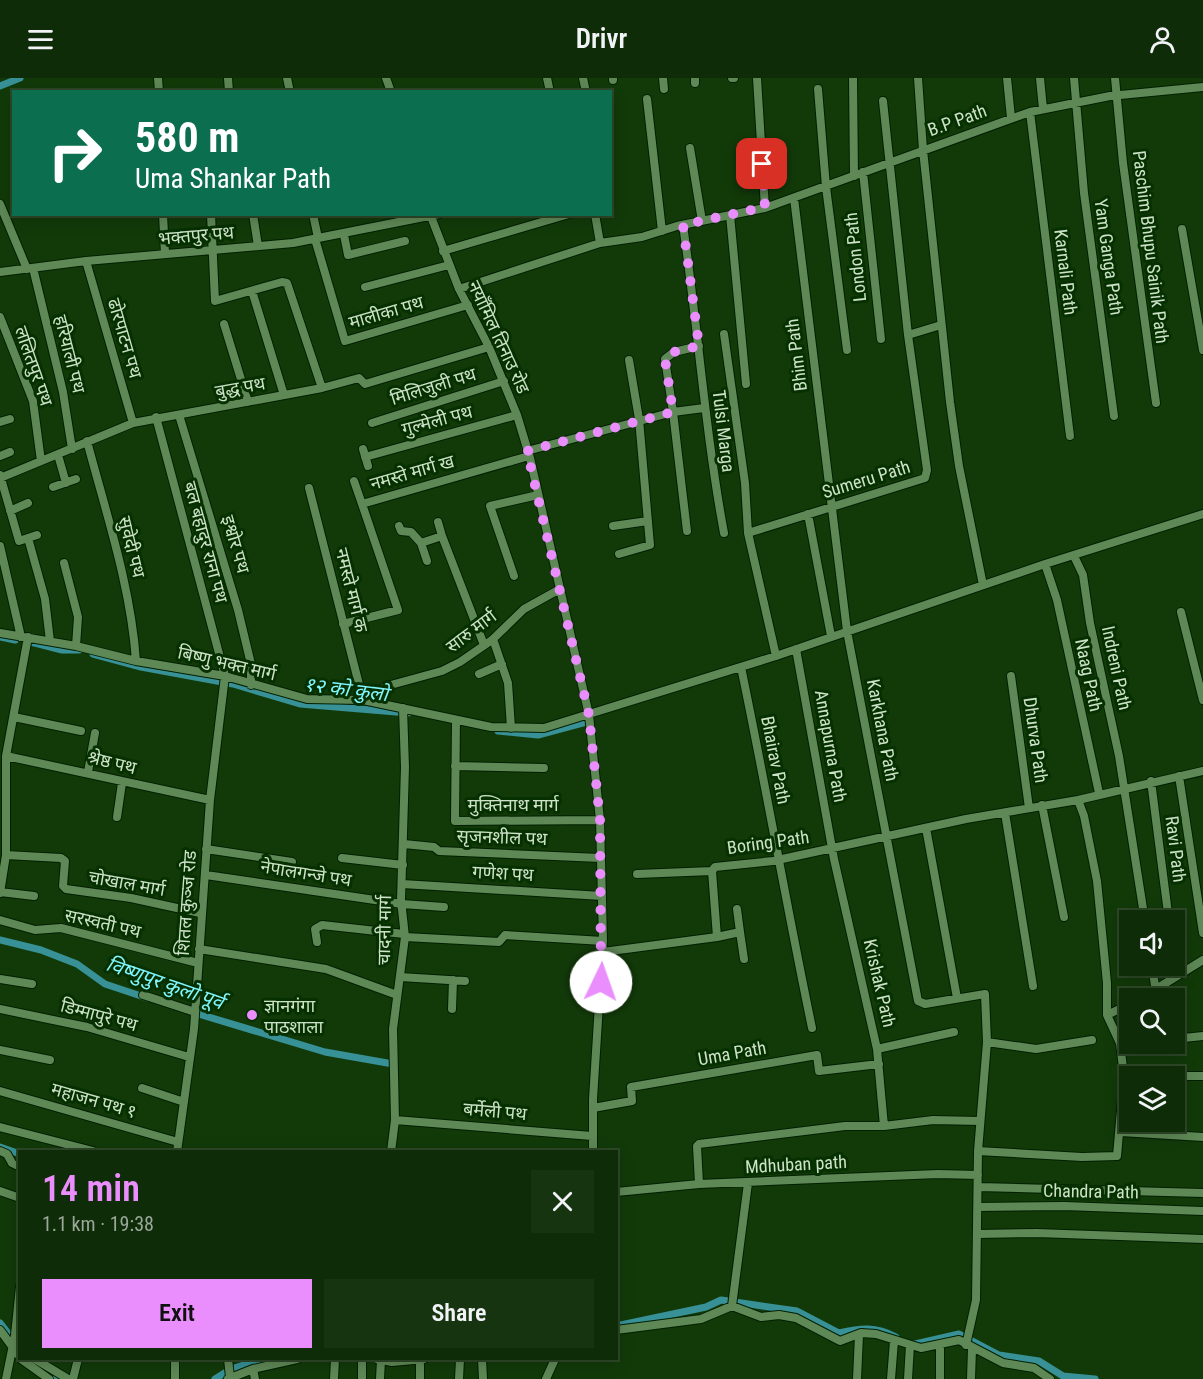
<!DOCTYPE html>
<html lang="en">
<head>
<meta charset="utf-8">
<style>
	body { margin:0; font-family:"Roboto Condensed","Noto Sans Devanagari",sans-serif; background:#173411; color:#f1f3f6; height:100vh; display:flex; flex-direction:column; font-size:22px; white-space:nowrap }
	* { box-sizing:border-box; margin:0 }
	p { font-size:20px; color:#9ba79b }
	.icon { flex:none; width:33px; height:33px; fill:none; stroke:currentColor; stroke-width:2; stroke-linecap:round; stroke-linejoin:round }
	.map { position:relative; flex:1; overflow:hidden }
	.details { position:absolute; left:18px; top:1072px; width:600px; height:210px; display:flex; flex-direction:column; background:#0e2c07; border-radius:0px; box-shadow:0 3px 15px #0003,0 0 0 2px #2e4828 }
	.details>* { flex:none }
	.top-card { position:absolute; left:12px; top:12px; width:600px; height:126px; border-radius:0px; box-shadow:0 3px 15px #0003,0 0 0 2px #2e4828; background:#0b6e4f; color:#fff; overflow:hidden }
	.fabs { position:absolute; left:1119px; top:832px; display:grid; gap:12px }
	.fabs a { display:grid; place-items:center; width:66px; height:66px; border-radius:0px; background:#0e2c07; box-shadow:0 3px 15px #0003,0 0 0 2px #2e4828; font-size:30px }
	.pin { position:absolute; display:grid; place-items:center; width:51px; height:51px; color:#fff; margin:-26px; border-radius:12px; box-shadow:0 3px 9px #0006 }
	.me { position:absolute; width:66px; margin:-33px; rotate:3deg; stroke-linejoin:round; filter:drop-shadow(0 0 4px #0008) }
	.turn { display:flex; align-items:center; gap:21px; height:126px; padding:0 24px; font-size:27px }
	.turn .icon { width:78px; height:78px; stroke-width:2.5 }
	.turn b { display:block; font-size:42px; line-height:51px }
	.round { display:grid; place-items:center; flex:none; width:63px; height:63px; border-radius:0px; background:#173411 }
	.summary { display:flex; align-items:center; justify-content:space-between; height:102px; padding:0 24px }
	h1 { font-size:36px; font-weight:600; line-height:45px; color:#ea8dfd }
	.action { display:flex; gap:12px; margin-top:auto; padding:12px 24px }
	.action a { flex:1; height:69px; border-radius:0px; background:#ea8dfd; color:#111; font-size:24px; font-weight:600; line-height:69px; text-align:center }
	.action a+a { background:#173411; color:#f1f3f6 }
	header { display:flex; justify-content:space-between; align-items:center; height:78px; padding:0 24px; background:#0e2c07; font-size:27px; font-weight:600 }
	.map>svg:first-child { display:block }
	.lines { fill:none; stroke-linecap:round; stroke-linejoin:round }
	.canal { stroke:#379196; stroke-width:7 }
	.minor-casing { stroke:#021f00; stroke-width:10 }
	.minor { stroke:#5e8856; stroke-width:8 }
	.route { stroke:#ea8dfd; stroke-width:10; stroke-dasharray:0 18 }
	.poi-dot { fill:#ea8dfd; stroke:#063000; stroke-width:2 }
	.labels { text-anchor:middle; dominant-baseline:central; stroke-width:6; stroke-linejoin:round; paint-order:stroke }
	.street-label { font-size:18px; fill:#cce3c7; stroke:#063000 }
	.poi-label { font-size:18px; fill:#cce3c7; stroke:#063000; text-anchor:start }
	.water-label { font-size:20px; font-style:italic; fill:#80f7fe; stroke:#063000 }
</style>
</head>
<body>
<header><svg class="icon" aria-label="menu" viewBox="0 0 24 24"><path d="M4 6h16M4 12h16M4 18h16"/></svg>Drivr<svg class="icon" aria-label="person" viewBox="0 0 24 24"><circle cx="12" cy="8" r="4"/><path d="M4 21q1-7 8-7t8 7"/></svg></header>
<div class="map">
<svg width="1203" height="1301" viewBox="0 0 1203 1301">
	<rect width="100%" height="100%" fill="#123a09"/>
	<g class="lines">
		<path class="canal" d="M 0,8 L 20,0
			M 0,559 L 15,562
			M 31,564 L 62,572 L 79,572
			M 93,576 L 141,589 L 233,606 L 300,626 L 408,635
			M 498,653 L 538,657 L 590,643
			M 0,862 L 41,872 L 77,886 L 105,906 L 147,920
			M 192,934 L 325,974 L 393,986
			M 0,1069 L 20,1076
			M 0,1245 L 20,1271
			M 616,1248 L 706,1229 L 721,1222 L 797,1233 L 839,1255 C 861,1250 875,1248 896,1259
			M 911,1267 L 959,1256 L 999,1277 L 1039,1283 L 1063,1298 L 1095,1301
			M 28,1281 L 58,1301
			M 215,1301 L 231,1291 L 263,1281"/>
		<defs>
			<path id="minor" d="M 158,0 L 159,14
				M 228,0 L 229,14
				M 287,0 L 290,14
				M 386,0 L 391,14
				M 547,0 L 550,14
				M 583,0 L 586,14
				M 613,0 L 613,2
				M 663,0 L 664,11
				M 695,0 L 695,5
				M 732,0 L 734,0
				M 757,0 L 765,130
				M 853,0 L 854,98
				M 918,0 L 923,72 L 950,324 L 959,388 L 983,507
				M 1007,0 L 1011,40
				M 1040,0 L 1043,31
				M 1074,0 L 1084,115 L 1114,338
				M 1115,0 L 1123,85 L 1156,325
				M 818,11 L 826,109 L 847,272
				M 647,21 L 662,153
				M 883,23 L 908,257 L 941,247
				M 1030,34 L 1070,358
				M 690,70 L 702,143
				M 863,94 L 881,261
				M 794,120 L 847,553 L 918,923 L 925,926 L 985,916 L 987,964 L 978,1073
				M 0,126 L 27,191
				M 163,136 L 165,176
				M 211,136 L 215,223 L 282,204 L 287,205 L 322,310
				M 253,136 L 258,168
				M 313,136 L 318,160
				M 430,136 L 459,211 L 489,269 L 517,337 L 530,380 L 589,637 L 600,742 L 603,863 L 593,1021 L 593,1074
				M 595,136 L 600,165
				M 730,137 L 746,306
				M 683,147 C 698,250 705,353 724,455
				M 1182,151 L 1203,272
				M 344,157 L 348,177 L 405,163
				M 315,161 L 345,263 L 468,227
				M 443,173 L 569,136
				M 86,183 L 133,345
				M 33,190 L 63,314 L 72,371
				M 0,194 L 86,183 L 293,165 L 439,136
				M 365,209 L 449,187
				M 459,211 L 600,165 L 642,159 L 677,148 L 765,130 L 1030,34 L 1110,18 L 1203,9
				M 252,213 L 284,317
				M 0,239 L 33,323 L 41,383
				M 224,246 L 248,324
				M 724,256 L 745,405 L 748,455 L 776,578
				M 699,268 L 674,274 L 665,281 L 673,334 L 704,330
				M 179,337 L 238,532 L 251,586 L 251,607
				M 156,339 L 225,598 L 210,722 L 194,951 L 177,1074
				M 0,344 L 10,341
				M 372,345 L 504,303
				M 87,363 C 106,435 131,509 136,583
				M 363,371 L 368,388
				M 527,373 L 673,334 L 687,453
				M 58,377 L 66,405
				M 0,378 L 10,374
				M 365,379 L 517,337
				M 0,397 L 19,463 L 28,460 L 45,521 L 50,563
				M 0,400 L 133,345 L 322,310 L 359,300 L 365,306 L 489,269
				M 354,403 L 362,426
				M 53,409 L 76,401
				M 309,410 L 363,622 L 387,608 L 442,593 L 460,584 L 492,562 L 524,531 L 560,511
				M 10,433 L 28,425
				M 808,436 L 831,558
				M 438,444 L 442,458
				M 399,448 L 401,453 L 411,454 L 421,465 L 442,458 L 484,567
				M 613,448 L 648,443
				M 748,455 L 925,400 L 927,392 L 908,257
				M 28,460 L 37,457
				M 421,465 L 427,483
				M 0,468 L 21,559
				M 619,476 L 650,467 L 639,341 L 629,282
				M 1074,478 L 1083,497 L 1090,545 L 1119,678 L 1145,843
				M 64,485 L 78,539 L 76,568
				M 1045,486 L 1057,522 L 1099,715
				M 514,498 L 490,428 L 538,417
				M 1181,534 L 1203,622
				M 343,546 L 398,532 L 362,426 L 529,378
				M 0,555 L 76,568 L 136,583 L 225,598 L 307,621 L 363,622 L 491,649 L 544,650 L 776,578 L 1045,486 L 1203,436
				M 493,561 L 508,605 L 511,650
				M 796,571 L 834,781 L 877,971 L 884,1048
				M 741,589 C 766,709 787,830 812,950
				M 479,596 L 502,586
				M 1011,598 L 1029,730
				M 14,639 L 81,653
				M 456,642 L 455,743 L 600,742
				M 6,678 L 210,722
				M 455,688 L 544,690
				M 88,694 L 95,655
				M 1179,698 L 1203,855
				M 1151,703 L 1169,843
				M 1078,722 L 1084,738 L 1097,803 L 1107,905 L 1107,937 L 1120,965
				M 1042,727 L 1064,839
				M 1005,735 L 1033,908
				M 117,739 L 122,705
				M 926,750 L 957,920
				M 404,766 L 434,769 L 439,773 L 600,780
				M 206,771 L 292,784
				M 6,777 L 61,780 L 65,783 L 63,808 L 66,811 L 131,820 L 200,835
				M 342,780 L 403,787
				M 637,796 L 712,793
				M 206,797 L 402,826 L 444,829
				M 402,806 L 602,818
				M 0,814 L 34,818
				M 0,815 L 6,777 L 6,678 L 28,559
				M 737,831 L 740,854
				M 0,842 L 35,852 L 61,850 L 198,885
				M 405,859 L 499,864 L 505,857 L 603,863
				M 717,859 L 740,854 L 744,881
				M 317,864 L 315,851 L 322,847 L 404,856
				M 199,871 L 326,891 L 397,917
				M 603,874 L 717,859 L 712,793 L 715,789 L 773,783 L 966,741 L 1078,722 L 1203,693
				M 1152,888 L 1157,921
				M 400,899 L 465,903
				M 0,901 L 32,906
				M 143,917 L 195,934
				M 1140,921 L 1203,882
				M 0,931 L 87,949 L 189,979
				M 452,931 L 453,902
				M 1107,937 L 1130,926
				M 1174,961 L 1203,958
				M 987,964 L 1036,971 L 1092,962
				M 877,971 L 954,954
				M 0,972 L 50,982
				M 1124,998 L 1203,998
				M 142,1010 L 184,1024
				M 0,1013 L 178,1064
				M 593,1030 L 632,1023 L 631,1009 L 817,977 L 819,993 L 879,986
				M 395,1042 L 592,1058
				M 0,1049 L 93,1073
				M 1121,1054 L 1203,1059
				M 0,1073 L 7,1076 L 12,1085 L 20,1089
				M 391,1074 L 395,1042 L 393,951 L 405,859 L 401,822 L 405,689 L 403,630
				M 699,1106 L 697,1068 L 699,1066 L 845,1048 L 884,1048 L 933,1042 L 980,1043
				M 979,1109 L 1203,1115
				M 0,1113 L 20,1120
				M 616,1114 L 699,1106 L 938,1096 L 978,1097
				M 978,1129 L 1064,1128 L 1203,1133
				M 978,1156 L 1037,1155 L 1203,1161
				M 732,1228 L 748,1105
				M 0,1252 L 20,1279
				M 616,1252 L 701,1241 L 732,1228 L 761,1239 L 779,1237 L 796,1240 L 840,1263 L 861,1255 L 876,1256 L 921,1270 L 959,1262 L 1003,1285 L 1034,1290 L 1050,1301
				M 966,1267 L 976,1222 L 978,1073 L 1082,1079 L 1117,1078 L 1124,998 L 1120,965 L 1130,961
				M 21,1281 L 49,1301
				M 35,1281 L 68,1301
				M 175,1281 L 175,1301
				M 228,1281 L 230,1299
				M 377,1281 L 392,1284 L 424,1281
				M 482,1281 L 483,1301
				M 420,1282 L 420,1301
				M 253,1291 L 255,1301
				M 6,1301 L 15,1257 L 20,1209
				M 73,1301 L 78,1281
				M 228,1301 L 253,1291 L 297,1281
				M 334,1301 L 335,1281
				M 362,1301 L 362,1281
				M 380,1301 L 381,1282
				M 459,1301 L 460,1281
				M 546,1301 L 555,1281
				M 857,1301 L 859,1257
				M 891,1301 L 894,1263
				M 908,1301 L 910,1267
				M 940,1301 L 940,1267
				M 971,1301 L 972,1271"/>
		</defs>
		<use href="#minor" class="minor-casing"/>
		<use href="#minor" class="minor"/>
	</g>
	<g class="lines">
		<path class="route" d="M 601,904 L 600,742 L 589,637 L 527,373 L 673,334 L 665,281 L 674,274 L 699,268 L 683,147 L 765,129 L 762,86"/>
	</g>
	<circle class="poi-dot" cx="252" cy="937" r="6"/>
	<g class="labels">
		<g class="street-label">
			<text transform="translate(957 42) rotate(-20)">B.P Path</text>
			<text transform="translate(196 157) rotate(-5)">भक्तपुर पथ</text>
			<text transform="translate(1151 169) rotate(83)">Paschim Bhupu Sainik Path</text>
			<text transform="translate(855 179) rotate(-96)">London Path</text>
			<text transform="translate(1109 179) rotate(82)">Yam Ganga Path</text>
			<text transform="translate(1066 194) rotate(83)">Karnali Path</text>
			<text transform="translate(386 234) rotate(-16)">मालीका पथ</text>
			<text transform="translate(499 259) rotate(65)">नयाँमिल तिनाउ रोड</text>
			<text transform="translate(125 260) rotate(74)">ढोरपाटन पथ</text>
			<text transform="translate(70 276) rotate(76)">हरियाली पथ</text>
			<text transform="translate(796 277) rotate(-97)">Bhim Path</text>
			<text transform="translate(34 288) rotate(71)">ललितपुर पथ</text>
			<text transform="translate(433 308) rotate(-17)">मिलिजुली पथ</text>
			<text transform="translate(240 309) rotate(-10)">बुद्ध पथ</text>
			<text transform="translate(437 342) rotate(-15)">गुल्मेली पथ</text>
			<text transform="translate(724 353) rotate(83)">Tulsi Marga</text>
			<text transform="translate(412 394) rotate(-16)">नमस्ते मार्ग ख</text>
			<text transform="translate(866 401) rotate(-17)">Sumeru Path</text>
			<text transform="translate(206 464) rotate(75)">बल बहादुर राना पथ</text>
			<text transform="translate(236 466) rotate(74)">इश्वोर पथ</text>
			<text transform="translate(132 469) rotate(76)">सुवेदी पथ</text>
			<text transform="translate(352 512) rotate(76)">नमस्ते मार्ग क</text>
			<text transform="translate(471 553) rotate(-37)">सारु मार्ग</text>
			<text transform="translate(227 585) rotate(13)">बिष्णु भक्त मार्ग</text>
			<text transform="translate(1117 590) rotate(78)">Indreni Path</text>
			<text transform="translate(1089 597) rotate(78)">Naag Path</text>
			<text transform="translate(883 652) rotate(79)">Karkhana Path</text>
			<text transform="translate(1036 662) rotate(82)">Dhurva Path</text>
			<text transform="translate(831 668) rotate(80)">Annapurna Path</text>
			<text transform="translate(776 682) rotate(79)">Bhairav Path</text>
			<text transform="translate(112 684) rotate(14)">श्रेष्ठ पथ</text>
			<text x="513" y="726">मुक्तिनाथ मार्ग</text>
			<text transform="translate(502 759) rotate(2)">सृजनशील पथ</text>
			<text transform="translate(768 764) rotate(-8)">Boring Path</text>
			<text transform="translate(1176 771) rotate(83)">Ravi Path</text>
			<text transform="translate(306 795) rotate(9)">नेपालगन्जे पथ</text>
			<text transform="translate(503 795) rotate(3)">गणेश पथ</text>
			<text transform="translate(127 805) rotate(10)">चोखाल मार्ग</text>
			<text transform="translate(186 825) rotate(-86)">शितल कुञ्ज रोड</text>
			<text transform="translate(103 845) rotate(13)">सरस्वती पथ</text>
			<text transform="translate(384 852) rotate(-89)">चादनी मार्ग</text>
			<text transform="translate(880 905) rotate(77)">Krishak Path</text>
			<text transform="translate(99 937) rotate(15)">डिम्मापुरे पथ</text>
			<text transform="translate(732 975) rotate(-10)">Uma Path</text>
			<text transform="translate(94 1022) rotate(16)">महाजन पथ १</text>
			<text transform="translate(495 1033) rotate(5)">बर्मेली पथ</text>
			<text transform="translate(796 1086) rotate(-3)">Mdhuban path</text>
			<text transform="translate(1091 1113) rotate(1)">Chandra Path</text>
		</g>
		<g class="poi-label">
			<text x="264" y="927">ज्ञानगंगा<tspan x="264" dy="21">पाठशाला</tspan></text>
		</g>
		<g class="water-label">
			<text transform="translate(346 611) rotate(7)">१२ को कुलो</text>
			<text transform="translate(165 905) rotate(19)">विष्णुपुर कुलो पूर्व</text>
		</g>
	</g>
</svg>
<div class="fabs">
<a><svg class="icon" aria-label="sound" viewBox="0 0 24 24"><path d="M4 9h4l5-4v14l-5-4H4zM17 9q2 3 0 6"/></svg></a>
<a><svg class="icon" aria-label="search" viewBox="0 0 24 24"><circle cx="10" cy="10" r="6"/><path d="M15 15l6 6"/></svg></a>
<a><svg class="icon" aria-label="layers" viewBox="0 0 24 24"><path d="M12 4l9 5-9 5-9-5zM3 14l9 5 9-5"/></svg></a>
</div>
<div class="pin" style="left:762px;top:86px;background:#d93025"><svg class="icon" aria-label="arrive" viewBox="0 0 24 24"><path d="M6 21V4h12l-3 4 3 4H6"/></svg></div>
<svg class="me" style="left:601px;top:904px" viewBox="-20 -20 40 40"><circle r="19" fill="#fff"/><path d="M0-13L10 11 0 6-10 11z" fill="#ea8dfd"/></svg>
<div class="top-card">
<div class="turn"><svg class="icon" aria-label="right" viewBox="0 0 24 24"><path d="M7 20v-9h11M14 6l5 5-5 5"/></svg><div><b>580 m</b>Uma Shankar Path</div></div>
</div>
<section class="details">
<div class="summary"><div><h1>14 min</h1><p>1.1 km · 19:38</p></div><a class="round"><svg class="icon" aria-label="close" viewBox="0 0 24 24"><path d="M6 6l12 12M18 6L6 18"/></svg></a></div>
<div class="action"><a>Exit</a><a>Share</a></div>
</section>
</div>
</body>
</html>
